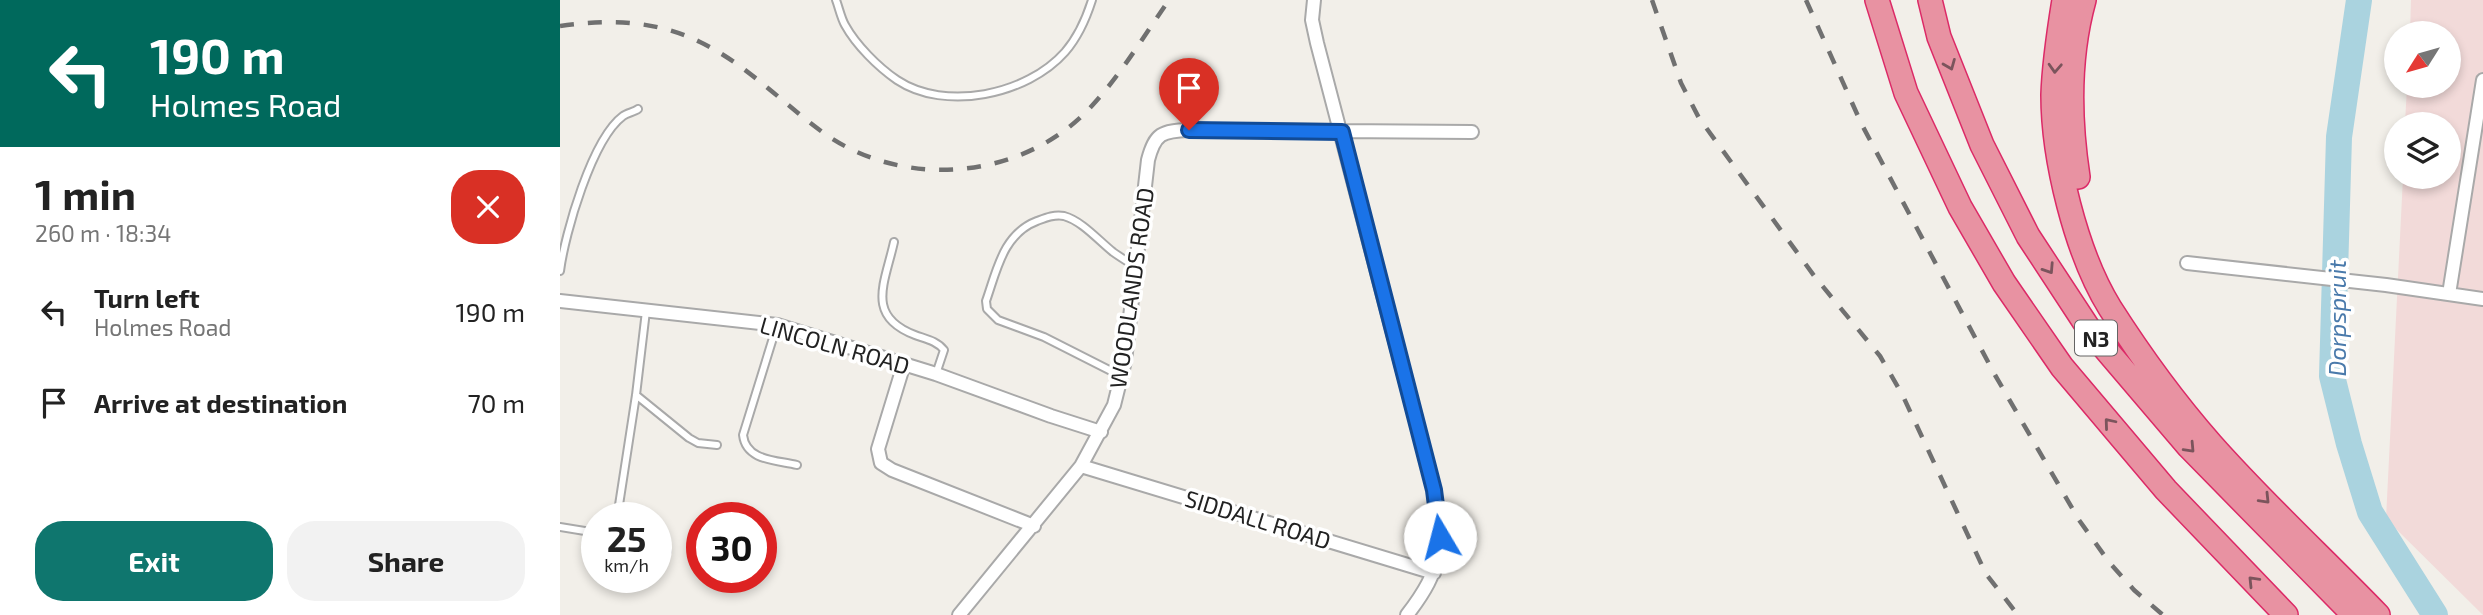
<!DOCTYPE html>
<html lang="en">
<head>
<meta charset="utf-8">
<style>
	body { margin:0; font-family:"Exo 2",sans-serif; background:#f2f2f2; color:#222; height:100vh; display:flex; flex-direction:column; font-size:26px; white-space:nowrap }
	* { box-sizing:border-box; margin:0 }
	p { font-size:23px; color:#767676 }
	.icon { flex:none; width:38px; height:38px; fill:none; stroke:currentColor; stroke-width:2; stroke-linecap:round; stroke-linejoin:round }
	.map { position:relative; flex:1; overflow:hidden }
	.side { display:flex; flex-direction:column; background:#fff; width:560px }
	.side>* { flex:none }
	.banner { background:#00695c; color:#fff; overflow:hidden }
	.needle { width:46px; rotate:233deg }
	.fabs { position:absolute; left:1824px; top:21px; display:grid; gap:14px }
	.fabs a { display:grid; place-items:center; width:77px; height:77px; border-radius:50%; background:#fff; box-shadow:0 4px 10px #0003; font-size:35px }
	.speed { position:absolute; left:21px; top:502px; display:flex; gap:14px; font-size:35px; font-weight:700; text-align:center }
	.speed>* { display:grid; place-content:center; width:91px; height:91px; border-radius:50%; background:#fff; box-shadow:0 4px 10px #0003; line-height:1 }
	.speed small { font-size:18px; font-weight:400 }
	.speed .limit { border:10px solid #d22; background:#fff; color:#111 }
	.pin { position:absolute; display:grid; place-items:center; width:60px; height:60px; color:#fff; margin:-72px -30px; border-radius:50% 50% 50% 0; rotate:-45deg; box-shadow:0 0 7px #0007 }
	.pin .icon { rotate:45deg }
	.me { position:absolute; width:77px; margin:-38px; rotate:352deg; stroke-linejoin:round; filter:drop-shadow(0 0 5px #0008) }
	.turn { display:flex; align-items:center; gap:24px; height:147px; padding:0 35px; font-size:32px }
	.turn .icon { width:91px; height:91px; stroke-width:2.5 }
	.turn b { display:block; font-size:49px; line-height:60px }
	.round { display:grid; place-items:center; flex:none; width:74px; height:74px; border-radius:28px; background:#f2f2f2 }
	.overview { display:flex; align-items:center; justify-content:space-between; height:119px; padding:0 35px }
	h1 { font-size:42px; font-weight:700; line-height:52px }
	.cta { display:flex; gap:14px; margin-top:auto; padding:14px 35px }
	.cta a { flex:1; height:80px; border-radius:28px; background:#0f766e; color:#fff; font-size:28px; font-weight:700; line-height:80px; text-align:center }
	.cta a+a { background:#f2f2f2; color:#222 }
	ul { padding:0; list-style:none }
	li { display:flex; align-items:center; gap:21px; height:91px; padding:0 35px }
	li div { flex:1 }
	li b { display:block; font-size:26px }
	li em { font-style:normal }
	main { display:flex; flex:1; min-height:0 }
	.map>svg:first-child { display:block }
	.commercial { fill:#f2dad9 }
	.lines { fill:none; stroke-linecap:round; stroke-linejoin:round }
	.river { stroke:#aad3df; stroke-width:26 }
	.service-casing { stroke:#a9a9a9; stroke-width:10 }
	.minor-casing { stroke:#a9a9a9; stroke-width:16 }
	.motorway-casing { stroke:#dc2a67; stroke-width:26 }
	.service { stroke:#fff; stroke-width:6 }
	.minor { stroke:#fff; stroke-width:12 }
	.motorway { stroke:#e892a2; stroke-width:23 }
	.rail { stroke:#707070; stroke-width:4.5; stroke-dasharray:14 14; stroke-linecap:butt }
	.oneway { stroke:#7b545c }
	.route-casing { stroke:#114b97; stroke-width:18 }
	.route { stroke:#1a73e8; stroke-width:12 }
	.labels { text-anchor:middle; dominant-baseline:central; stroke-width:7; stroke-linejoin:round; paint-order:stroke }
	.shield { fill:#fff; stroke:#646464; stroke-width:2 }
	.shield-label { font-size:21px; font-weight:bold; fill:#222 }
	.street-label { font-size:23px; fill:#222; stroke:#fff }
	.water-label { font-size:24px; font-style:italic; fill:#4a7aab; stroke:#fff }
</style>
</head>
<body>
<main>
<section class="side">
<div class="banner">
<div class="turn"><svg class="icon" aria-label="left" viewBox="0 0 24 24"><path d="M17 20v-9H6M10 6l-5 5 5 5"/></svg><div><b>190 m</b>Holmes Road</div></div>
</div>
<div class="overview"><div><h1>1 min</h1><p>260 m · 18:34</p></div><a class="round" style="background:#d93025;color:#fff"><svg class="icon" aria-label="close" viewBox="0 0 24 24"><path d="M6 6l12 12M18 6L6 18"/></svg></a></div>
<ul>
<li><svg class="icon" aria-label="left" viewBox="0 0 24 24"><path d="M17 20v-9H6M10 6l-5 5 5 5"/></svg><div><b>Turn left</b><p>Holmes Road</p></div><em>190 m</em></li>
<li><svg class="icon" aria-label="arrive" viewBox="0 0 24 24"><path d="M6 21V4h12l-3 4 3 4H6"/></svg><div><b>Arrive at destination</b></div><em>70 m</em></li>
</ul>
<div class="cta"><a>Exit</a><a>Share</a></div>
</section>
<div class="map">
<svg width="1923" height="615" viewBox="0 0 1923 615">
	<rect width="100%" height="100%" fill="#f2efe9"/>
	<path class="commercial" d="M 1851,0 L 1923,0 L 1923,615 L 1826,519 L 1843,177 L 1888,177 L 1888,124 L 1845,124 L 1847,86 L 1888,86 L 1888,33 L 1850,33 Z"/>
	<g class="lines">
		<path class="river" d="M 1799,0 L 1779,137 L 1772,376 L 1789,444 L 1810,512 L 1875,615"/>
		<defs>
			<path id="service" d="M 276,0 C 279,8 281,18 285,25 C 296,45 318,67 337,80 C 385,112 467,95 505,52 C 518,37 526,19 532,0
				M 334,242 C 325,283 305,316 355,335 C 366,339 377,341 384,350 L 376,374
				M 0,271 C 5,233 32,139 63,116 C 67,113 74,112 78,109
				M 217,325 L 183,435 C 186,461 216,460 237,465
				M 561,376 L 484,337 L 438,320 L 427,309 L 426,301 C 437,270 443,234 477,221 C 485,218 494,214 504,216 C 522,221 538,240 553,252 C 560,257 568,262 576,267
				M 76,395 L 129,438 L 138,443 L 157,445
				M 57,518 L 76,395 L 86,311
				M 0,527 L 37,533
				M 96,549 L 107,551"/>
			<path id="minor" d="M 754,0 L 752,20 L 757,43 L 874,490 C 882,548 884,567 847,615
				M 1627,263 L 1826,285 L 1923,299
				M 1889,294 L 1923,80
				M 0,301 L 217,325 L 376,374 L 491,416 L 541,432
				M 344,364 L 318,449 L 321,463 L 332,470 L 474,526
				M 521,466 L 874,573
				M 399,615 L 521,466 L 554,405 L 565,361 L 588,160 C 595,133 602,131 629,130 L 912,132"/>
			<path id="motorway" d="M 1317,0 L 1346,93 L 1400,207 L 1444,283 L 1502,367 L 1606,490 L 1726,615
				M 1370,0 L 1379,37 L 1422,145 L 1468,236 L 1531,332 L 1629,447 L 1794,615
				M 1504,0 C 1499,31 1494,63 1493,95 C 1493,159 1516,253 1550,308 C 1580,355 1615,403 1651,444 C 1704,504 1763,558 1818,615
				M 1518,177 C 1509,118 1508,58 1524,0"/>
		</defs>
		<use href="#service" class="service-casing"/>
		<use href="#minor" class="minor-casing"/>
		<use href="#motorway" class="motorway-casing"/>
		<use href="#service" class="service"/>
		<use href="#minor" class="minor"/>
		<use href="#motorway" class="motorway"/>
		<path class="rail" d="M 1092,0 L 1121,83 L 1139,118 L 1255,277 L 1320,356 L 1342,394 L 1426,574 L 1458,615
			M 1246,0 L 1302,125 L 1435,375 L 1519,520 L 1549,562 L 1574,590 L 1603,615
			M 0,26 C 48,19 95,20 140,42 C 188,65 225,106 268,136 C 347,189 460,179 527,111 C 559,78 583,37 609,0"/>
	</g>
	<defs><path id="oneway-chevron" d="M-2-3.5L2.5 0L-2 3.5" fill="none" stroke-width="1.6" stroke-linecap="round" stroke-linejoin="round" transform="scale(1.75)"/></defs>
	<g class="oneway">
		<use href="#oneway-chevron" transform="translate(1390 65) rotate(68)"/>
		<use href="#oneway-chevron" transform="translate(1495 68) rotate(93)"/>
		<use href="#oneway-chevron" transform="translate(1489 269) rotate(57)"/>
		<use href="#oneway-chevron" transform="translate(1549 423) rotate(-130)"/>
		<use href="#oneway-chevron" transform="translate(1630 448) rotate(47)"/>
		<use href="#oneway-chevron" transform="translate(1705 499) rotate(46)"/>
		<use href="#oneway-chevron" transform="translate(1693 581) rotate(-134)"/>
	</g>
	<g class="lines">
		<defs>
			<path id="route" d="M 629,130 L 782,132 L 874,490 L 880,537"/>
		</defs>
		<use href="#route" class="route-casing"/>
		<use href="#route" class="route"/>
	</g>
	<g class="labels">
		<rect class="shield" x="1515" y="320.5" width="42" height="35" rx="5"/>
		<g class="shield-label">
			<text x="1536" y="338">N3</text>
		</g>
		<g class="street-label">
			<text transform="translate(571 288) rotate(-82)">WOODLANDS ROAD</text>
			<text transform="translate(275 345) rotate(16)">LINCOLN ROAD</text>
			<text transform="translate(698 519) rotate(17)">SIDDALL ROAD</text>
		</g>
		<g class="water-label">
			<text transform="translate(1776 318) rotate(-90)">Dorpspruit</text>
		</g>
	</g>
</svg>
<div class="fabs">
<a><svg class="needle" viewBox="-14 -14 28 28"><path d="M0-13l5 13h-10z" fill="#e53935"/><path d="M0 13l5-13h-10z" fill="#767676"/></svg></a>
<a><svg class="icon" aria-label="layers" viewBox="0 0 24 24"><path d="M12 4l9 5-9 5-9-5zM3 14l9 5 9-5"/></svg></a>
</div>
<div class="speed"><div>25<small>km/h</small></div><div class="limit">30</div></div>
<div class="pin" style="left:629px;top:130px;background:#d93025"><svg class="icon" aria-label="arrive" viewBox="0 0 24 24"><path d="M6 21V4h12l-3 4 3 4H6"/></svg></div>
<svg class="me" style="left:880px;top:537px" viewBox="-20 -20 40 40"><circle r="19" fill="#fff"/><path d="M0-13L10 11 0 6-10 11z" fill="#1a73e8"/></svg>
</div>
</main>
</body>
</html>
